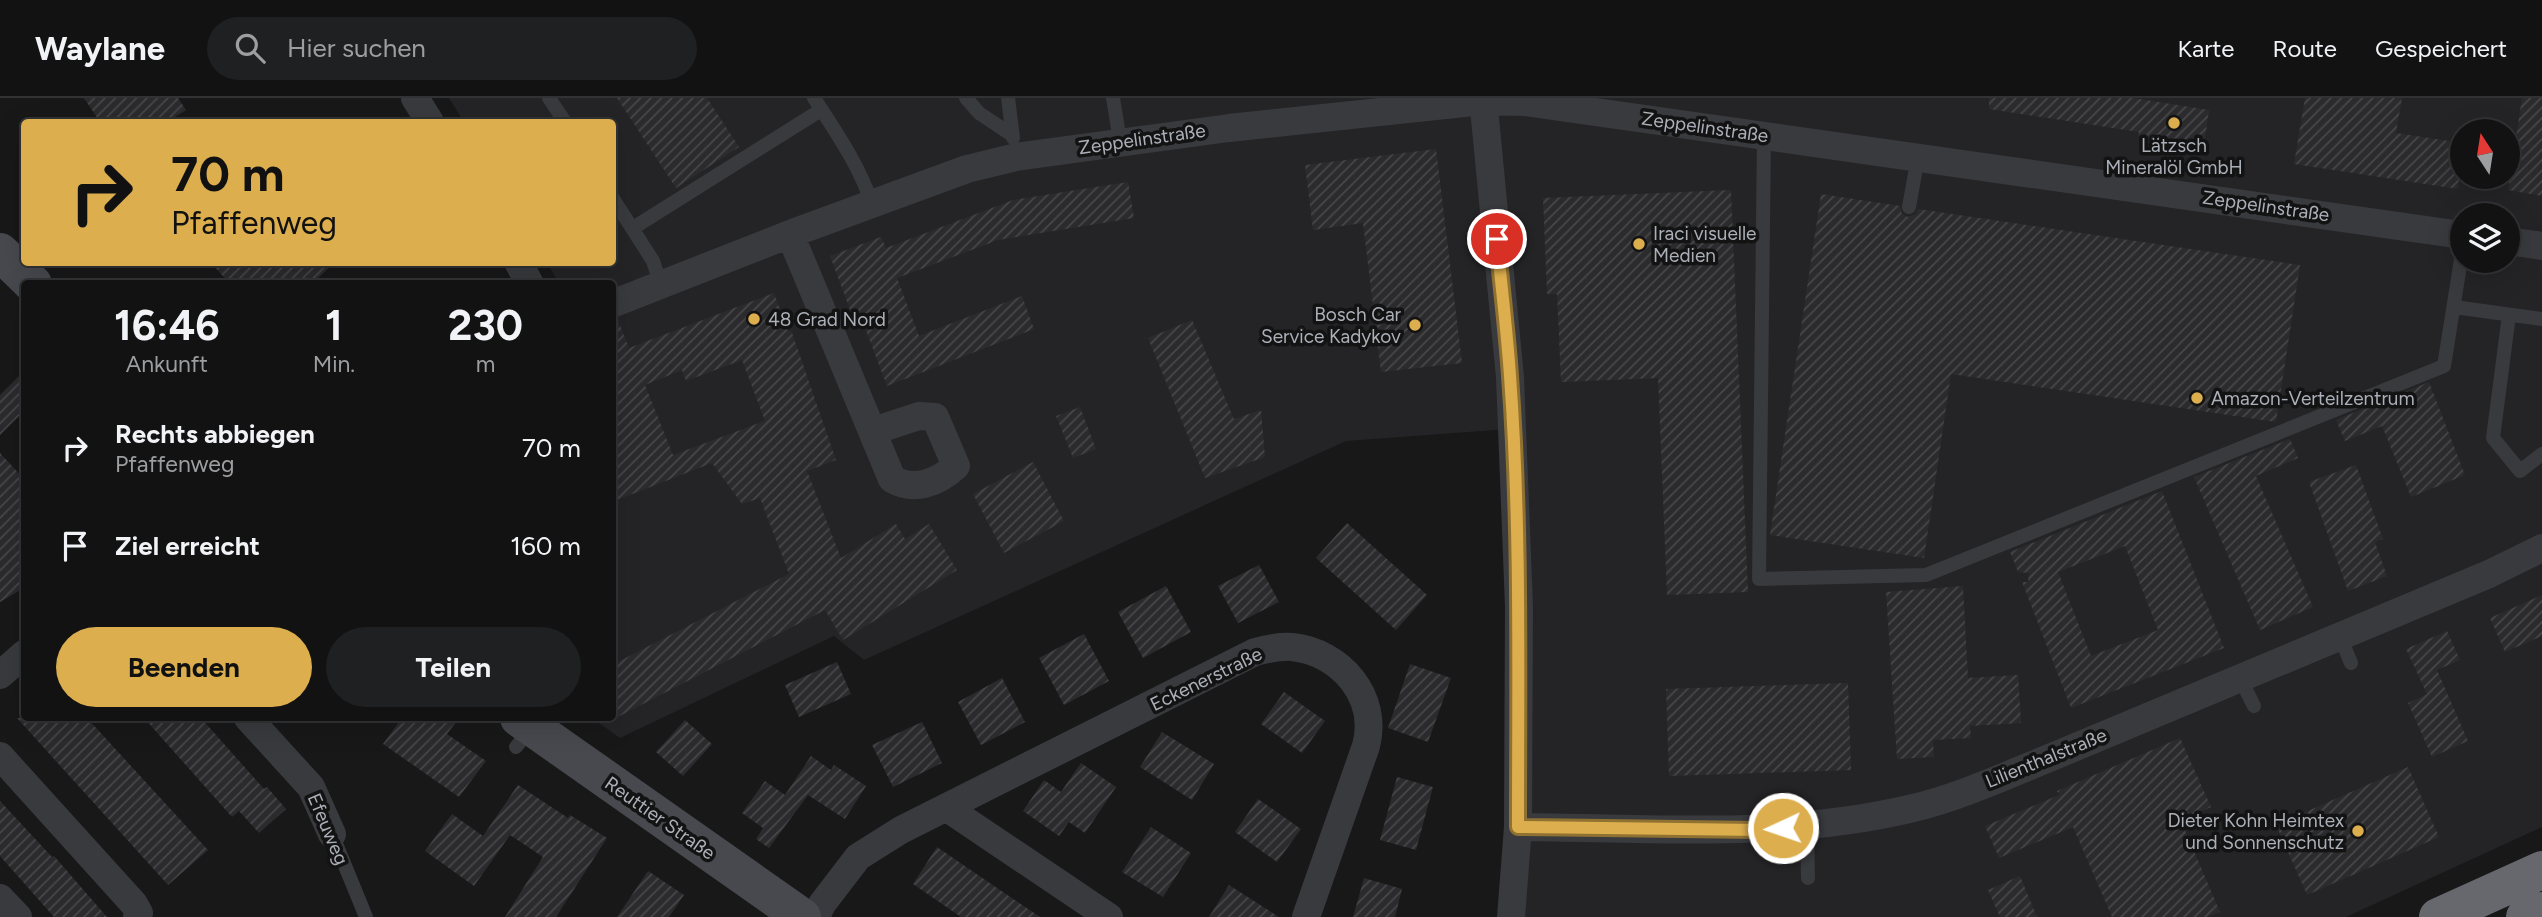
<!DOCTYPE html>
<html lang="de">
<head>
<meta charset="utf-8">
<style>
	body { margin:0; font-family:Figtree,sans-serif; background:#1f2021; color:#f1f3f6; height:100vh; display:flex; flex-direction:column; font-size:26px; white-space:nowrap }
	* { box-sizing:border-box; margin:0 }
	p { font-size:23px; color:#9c9ea0 }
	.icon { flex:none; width:38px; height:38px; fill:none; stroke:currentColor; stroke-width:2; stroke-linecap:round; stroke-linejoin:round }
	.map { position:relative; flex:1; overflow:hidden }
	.panel { position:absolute; left:21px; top:182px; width:595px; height:441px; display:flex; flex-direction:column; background:#121213; border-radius:7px; box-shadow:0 7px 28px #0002,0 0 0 2px #313233 }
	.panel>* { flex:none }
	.hud { position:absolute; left:21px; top:21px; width:595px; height:147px; border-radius:7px; box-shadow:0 7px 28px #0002,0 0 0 2px #313233; background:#dcae4d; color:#111; overflow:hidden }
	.needle { width:46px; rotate:348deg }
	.buttons { position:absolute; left:2450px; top:21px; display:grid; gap:14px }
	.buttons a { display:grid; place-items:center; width:70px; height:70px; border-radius:50%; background:#121213; box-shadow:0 7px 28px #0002,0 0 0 2px #313233; font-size:35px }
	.pin { position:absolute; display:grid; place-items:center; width:60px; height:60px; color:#fff; margin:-30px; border:4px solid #fff; border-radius:50%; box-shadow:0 2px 7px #0007 }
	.me { position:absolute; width:77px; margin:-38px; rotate:267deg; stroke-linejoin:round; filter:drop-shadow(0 0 5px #0008) }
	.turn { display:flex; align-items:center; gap:24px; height:147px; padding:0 35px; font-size:32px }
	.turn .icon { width:91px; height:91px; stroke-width:2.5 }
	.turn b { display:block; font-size:49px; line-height:60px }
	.eta { display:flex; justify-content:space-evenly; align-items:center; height:119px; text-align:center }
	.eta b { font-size:42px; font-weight:700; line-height:49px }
	.primary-button { display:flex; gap:14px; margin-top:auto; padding:14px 35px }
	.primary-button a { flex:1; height:80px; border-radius:42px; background:#dcae4d; color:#111; font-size:28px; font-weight:700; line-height:80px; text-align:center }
	.primary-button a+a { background:#1f2021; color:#f1f3f6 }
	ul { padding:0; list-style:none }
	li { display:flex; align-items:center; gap:21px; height:98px; padding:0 35px }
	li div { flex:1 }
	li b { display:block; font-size:26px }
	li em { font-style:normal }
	header { display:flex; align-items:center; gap:42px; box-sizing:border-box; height:98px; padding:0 35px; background:#121213; border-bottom:2px solid #313233 }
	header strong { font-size:33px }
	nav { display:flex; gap:38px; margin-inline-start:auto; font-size:24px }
	.search { width:490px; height:63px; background:#1f2021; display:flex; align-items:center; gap:18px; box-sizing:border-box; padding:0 24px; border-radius:38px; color:#9c9ea0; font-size:26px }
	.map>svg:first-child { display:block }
	.built { fill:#242426; fill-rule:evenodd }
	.building { fill:url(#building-hatch); fill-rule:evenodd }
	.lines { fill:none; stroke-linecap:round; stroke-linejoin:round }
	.lane { stroke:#393a3e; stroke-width:14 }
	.street { stroke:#393a3e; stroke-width:28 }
	.secondary { stroke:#47494e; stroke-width:38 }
	.highway { stroke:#66686e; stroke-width:38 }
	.route-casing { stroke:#8f7132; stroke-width:18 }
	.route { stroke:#dcae4d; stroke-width:12 }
	.poi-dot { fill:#dcae4d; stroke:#131314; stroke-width:2.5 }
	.labels { text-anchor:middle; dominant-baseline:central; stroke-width:7; stroke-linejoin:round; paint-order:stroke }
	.street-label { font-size:19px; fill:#abafb7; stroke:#131314 }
	.poi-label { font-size:19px; fill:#abafb7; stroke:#131314; text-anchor:start }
</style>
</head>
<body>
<header>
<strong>Waylane</strong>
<div class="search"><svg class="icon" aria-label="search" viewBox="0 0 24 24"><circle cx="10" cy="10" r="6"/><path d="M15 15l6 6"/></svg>Hier suchen</div>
<nav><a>Karte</a><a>Route</a><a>Gespeichert</a></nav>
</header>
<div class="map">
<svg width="2542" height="819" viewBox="0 0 2542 819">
	<defs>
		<pattern id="building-hatch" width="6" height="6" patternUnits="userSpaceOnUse" patternTransform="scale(1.75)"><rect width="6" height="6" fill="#2b2b2d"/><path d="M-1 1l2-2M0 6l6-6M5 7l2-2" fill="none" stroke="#474749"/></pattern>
	</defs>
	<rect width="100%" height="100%" fill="#181819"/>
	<path class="built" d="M 449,0 L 2542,0 L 2542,729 L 2346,819 L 1522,819 L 1522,330 L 1346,343 L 864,562 L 834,538 L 620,640 L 592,620 L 612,620 L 612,186 L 559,185 L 547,165 L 612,164 L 612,24 L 464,24 ZM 2462,33 L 2508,33 L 2508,79 L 2462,79 ZM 2462,117 L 2508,117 L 2508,163 L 2462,163 Z"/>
	<path class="building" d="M 84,0 L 178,0 L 186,12 L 167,24 L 100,24 Z
		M 617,0 L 707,0 L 739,49 L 676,90 Z
		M 1989,0 L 2133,0 L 2209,12 L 2204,48 L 2138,38 L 2139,34 L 1989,11 Z
		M 2305,0 L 2402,0 L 2396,35 L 2462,45 L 2458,91 L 2294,66 Z
		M 2522,0 L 2542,0 L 2542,98 L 2508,92 Z
		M 1436,51 L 1462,265 L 1381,274 L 1363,125 L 1313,132 L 1305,67 Z
		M 1128,84 L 1134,120 L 998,142 L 897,180 L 919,238 L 1022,198 L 1034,231 L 887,288 L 862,222 L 855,225 L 830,158 L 881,139 L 886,150 L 1013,102 Z
		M 1731,92 L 1748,494 L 1667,497 L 1658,280 L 1561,284 L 1557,196 L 1547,196 L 1543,100 Z
		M 1821,96 L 1900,108 L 1902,116 L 1908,119 L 1916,116 L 1918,111 L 2300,167 L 2276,324 L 1951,276 L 1924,460 L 1770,437 Z
		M 210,164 L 335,164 L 312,186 L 230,186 Z
		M 774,195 L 788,233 L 791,232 L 836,362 L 807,373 L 841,460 L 896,426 L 905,441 L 929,426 L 957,472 L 843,542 L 825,512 L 612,622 L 612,567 L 789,476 L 760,400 L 742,406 L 712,365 L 612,404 L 612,222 L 618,222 L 629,250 ZM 742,262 L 765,323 L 673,357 L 645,287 L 682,272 L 686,283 Z
		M 1192,222 L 1234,321 L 1261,312 L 1265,359 L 1205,380 L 1148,240 Z
		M 24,273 L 24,313 L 0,337 L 0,297 Z
		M 2429,284 L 2465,377 L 2411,399 L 2382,328 L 2345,343 L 2336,322 Z
		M 1080,309 L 1096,351 L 1073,360 L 1056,318 Z
		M 2290,341 L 2298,360 L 2256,378 L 2313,509 L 2260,532 L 2194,379 Z
		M 0,355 L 24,381 L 24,490 L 0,504 Z
		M 1033,364 L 1064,423 L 1004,455 L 973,396 Z
		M 2356,367 L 2383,441 L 2375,444 L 2387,478 L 2348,493 L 2309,384 Z
		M 2162,393 L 2224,550 L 2071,610 L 2022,484 L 2028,484 L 2029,475 L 2018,474 L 2010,454 ZM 2125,448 L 2158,532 L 2091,558 L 2058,474 Z
		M 1347,425 L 1427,497 L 1396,532 L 1316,460 Z
		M 1259,467 L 1279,504 L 1238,525 L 1218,488 Z
		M 1166,488 L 1191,534 L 1143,560 L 1118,514 Z
		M 1963,488 L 1968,580 L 2018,577 L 2021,625 L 1970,628 L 1971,640 L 1933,642 L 1934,659 L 1897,661 L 1886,494 Z
		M 2542,497 L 2542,538 L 2505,554 L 2490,520 Z
		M 2447,533 L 2460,562 L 2437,572 L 2468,643 L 2432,659 L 2408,605 L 2427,596 L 2406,551 Z
		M 1084,536 L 1109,583 L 1064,607 L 1039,560 Z
		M 837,564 L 851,596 L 799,619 L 785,587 Z
		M 1410,566 L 1451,580 L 1428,644 L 1388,630 Z
		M 1002,580 L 1025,624 L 981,647 L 958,604 Z
		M 1848,585 L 1851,672 L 1669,678 L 1666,591 Z
		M 1284,594 L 1325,623 L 1302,655 L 1261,626 Z
		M 17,620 L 87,620 L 208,752 L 168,787 Z
		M 144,620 L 201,620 L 264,691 L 267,689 L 286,711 L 259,735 L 239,713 L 232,719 Z
		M 402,620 L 459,620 L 447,636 L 486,663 L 459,699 L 383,646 Z
		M 685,622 L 712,646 L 683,678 L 656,654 Z
		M 922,624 L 942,665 L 893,689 L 872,647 Z
		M 1162,634 L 1214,666 L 1192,702 L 1140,669 Z
		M 2180,640 L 2211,709 L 2181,723 L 2220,814 L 2208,819 L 2112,819 L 2073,729 L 1999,760 L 1985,728 L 2059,697 L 2057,693 Z
		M 811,658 L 831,672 L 834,667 L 866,688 L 845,721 L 808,697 L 769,750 L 756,741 L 763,730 L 742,715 L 765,683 L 785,697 Z
		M 1081,665 L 1116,689 L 1085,735 L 1069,724 L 1059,738 L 1023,713 L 1044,682 L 1061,694 Z
		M 2408,669 L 2439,739 L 2307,797 L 2276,727 Z
		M 1397,679 L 1433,689 L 1416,752 L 1380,742 Z
		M 518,687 L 568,720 L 570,717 L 607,740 L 556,819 L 505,819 L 543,759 L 510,737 L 474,788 L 425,753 L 452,716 L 483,738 Z
		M 1258,701 L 1301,731 L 1277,764 L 1235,734 Z
		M 0,703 L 52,759 L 54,758 L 107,819 L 54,819 L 0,758 Z
		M 1151,729 L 1191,755 L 1163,799 L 1122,774 Z
		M 937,749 L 1000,792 L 1040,819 L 961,819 L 913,786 Z
		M 648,773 L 684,797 L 669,819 L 617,819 Z
		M 2020,778 L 2037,819 L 2000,819 L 1988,792 Z
		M 1364,780 L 1402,791 L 1395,819 L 1353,819 Z
		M 1229,787 L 1279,819 L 1209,819 Z"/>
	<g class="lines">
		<path class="lane" d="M 549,0 L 565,24
			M 814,0 C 836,34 859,67 872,106
			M 966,0 L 979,15 L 1012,37
			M 1008,0 L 1013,40
			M 1113,0 L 1120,43
			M 1764,37 L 1759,481 L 1926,477 L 2444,268 L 2462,155
			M 612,99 L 653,163 L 661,187
			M 1909,109 L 1918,59
			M 633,130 L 821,12
			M 2454,209 L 2542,221
			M 2509,217 L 2493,340 L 2520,373 L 2542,356
			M 2340,538 L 2351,565
			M 2240,580 L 2254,608
			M 516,649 L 531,630
			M 1807,728 L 1808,780
			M 332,736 L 366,819"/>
		<path class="street" d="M 415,0 L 430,24
			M 1483,0 L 1510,279 L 1519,508 L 1518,729 L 1511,819
			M 790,136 L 892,381 C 915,394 937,385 956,368 L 935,319 L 919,318 L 873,333
			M 2508,143 L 2542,148
			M 518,164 L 530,186
			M 612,206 L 790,136 L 967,71 L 1016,59 L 1229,30 L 1483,3 L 1525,4 L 2462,137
			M 0,577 L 24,556
			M 248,620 L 311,689 L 332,736
			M 0,658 L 134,806 L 139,815 L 137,819
			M 947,710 L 1109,819
			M 1518,729 C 1649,730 1781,741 1909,711 C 1958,700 2012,675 2059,656 L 2489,476 L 2542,450
			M 0,800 L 18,819
			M 816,819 L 822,806 L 858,759 L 901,732 L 1255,554 C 1267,551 1279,548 1292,549 C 1341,554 1379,599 1366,648 L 1306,819"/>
		<path class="secondary" d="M 0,154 L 33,186
			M 519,620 L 802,819"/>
		<path class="highway" d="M 2438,819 L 2542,772
			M 2525,819 L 2542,813"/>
	</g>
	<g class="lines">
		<defs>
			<path id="route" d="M 1497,141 C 1501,187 1507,232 1510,278 C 1521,428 1518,579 1518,729 L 1759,732 L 1783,730"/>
		</defs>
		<use href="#route" class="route-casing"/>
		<use href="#route" class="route"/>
	</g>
	<g class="poi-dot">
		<circle cx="2174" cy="25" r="7"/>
		<circle cx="1639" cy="146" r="7"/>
		<circle cx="754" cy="221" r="7"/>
		<circle cx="1415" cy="227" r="7"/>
		<circle cx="2197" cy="300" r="7"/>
		<circle cx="2358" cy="733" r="7"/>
	</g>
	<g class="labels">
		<g class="street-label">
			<text transform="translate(1705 29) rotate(8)">Zeppelinstraße</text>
			<text transform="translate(1142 41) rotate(-8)">Zeppelinstraße</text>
			<text transform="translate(2266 108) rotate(8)">Zeppelinstraße</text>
			<text transform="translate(1206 581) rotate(-26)">Eckenerstraße</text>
			<text transform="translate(2046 660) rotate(-22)">Lilienthalstraße</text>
			<text transform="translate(660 720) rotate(35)">Reuttier Straße</text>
			<text transform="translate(328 731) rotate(67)">Efeuweg</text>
		</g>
		<g class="poi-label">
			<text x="2174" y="47" text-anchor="middle">Lätzsch<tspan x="2174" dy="22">Mineralöl GmbH</tspan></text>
			<text x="1653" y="135">Iraci visuelle<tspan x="1653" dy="22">Medien</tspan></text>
			<text x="1401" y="216" text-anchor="end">Bosch Car<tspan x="1401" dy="22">Service Kadykov</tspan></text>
			<text x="768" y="221">48 Grad Nord</text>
			<text x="2211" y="300">Amazon-Verteilzentrum</text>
			<text x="2344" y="722" text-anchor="end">Dieter Kohn Heimtex<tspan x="2344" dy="22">und Sonnenschutz</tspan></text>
		</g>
	</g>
</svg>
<div class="buttons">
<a><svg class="needle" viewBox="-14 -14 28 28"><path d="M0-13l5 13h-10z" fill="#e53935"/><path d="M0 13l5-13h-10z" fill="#9c9ea0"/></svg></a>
<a><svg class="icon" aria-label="layers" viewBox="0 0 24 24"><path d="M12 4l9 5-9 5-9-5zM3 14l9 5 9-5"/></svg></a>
</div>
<div class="pin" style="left:1497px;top:141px;background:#d93025"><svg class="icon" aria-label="arrive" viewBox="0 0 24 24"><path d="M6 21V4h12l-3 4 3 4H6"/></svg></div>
<svg class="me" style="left:1783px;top:730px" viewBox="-20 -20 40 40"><circle r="17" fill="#dcae4d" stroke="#fff" stroke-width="3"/><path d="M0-11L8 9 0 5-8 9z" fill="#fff"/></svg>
<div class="hud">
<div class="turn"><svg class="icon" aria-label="right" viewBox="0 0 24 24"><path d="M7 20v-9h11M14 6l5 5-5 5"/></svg><div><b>70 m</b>Pfaffenweg</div></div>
</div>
<section class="panel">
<div class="eta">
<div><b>16:46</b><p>Ankunft</p></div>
<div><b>1</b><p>Min.</p></div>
<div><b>230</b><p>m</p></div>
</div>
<ul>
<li><svg class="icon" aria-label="right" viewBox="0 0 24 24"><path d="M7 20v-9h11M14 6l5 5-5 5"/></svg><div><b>Rechts abbiegen</b><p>Pfaffenweg</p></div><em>70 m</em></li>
<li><svg class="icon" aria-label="arrive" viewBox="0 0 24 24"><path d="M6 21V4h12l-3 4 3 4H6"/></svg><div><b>Ziel erreicht</b></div><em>160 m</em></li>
</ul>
<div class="primary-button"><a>Beenden</a><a>Teilen</a></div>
</section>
</div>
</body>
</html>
